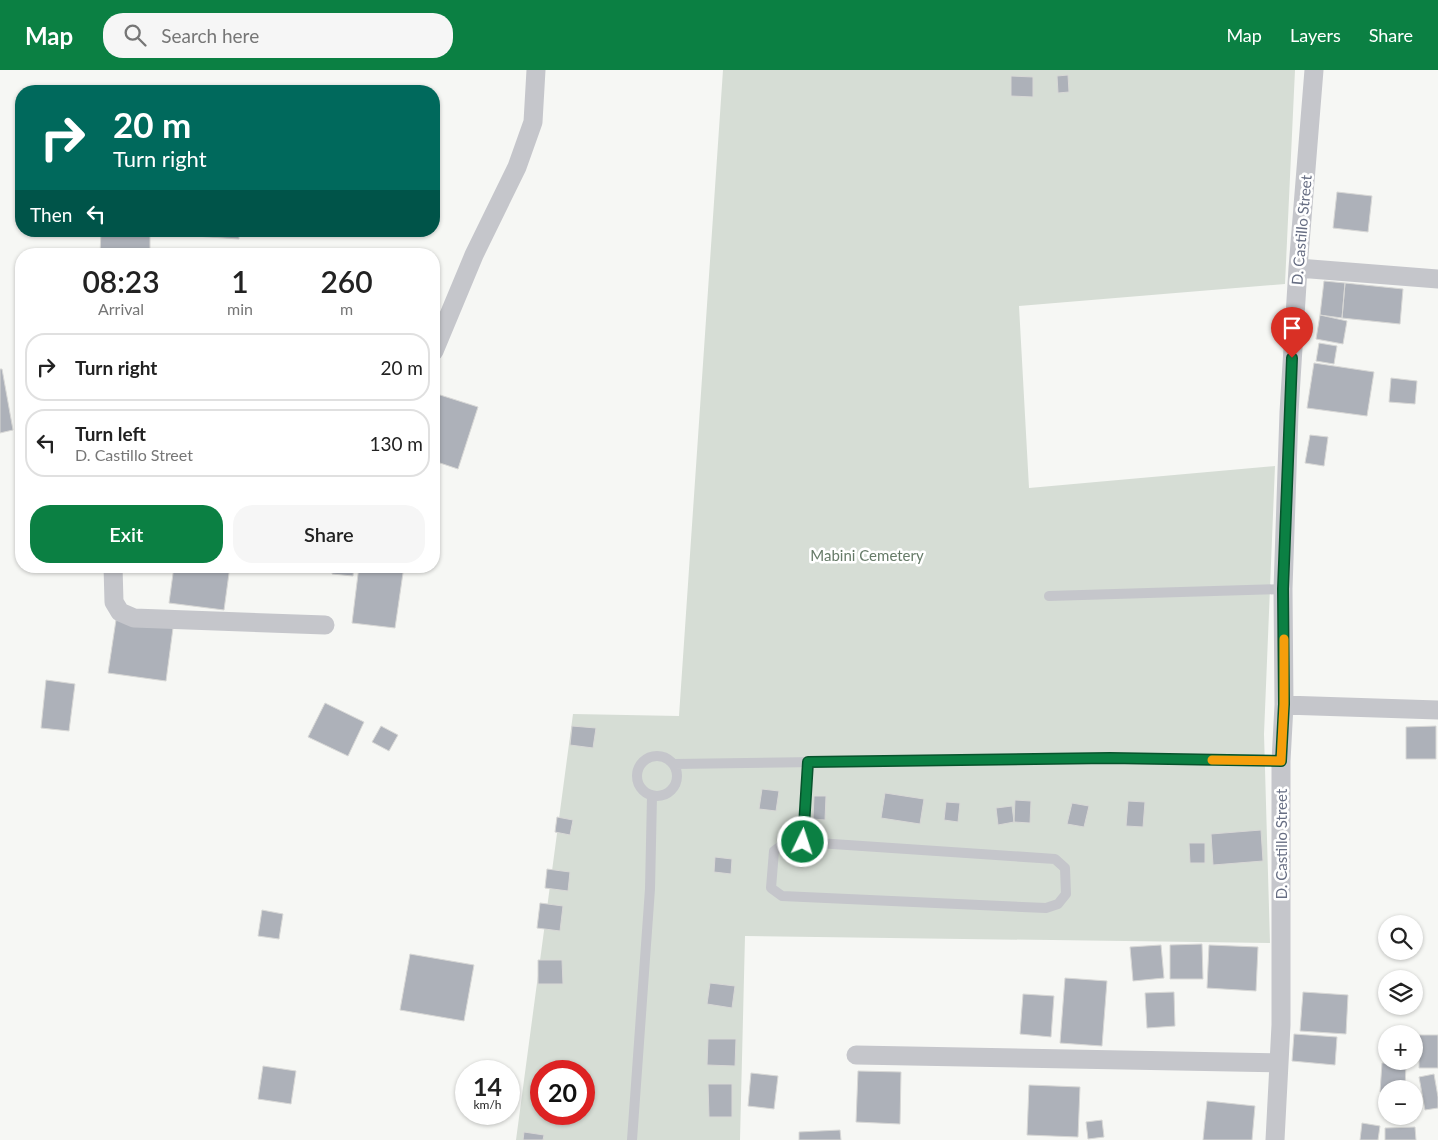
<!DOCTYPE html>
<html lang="en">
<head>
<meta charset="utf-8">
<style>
	body { margin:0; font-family:Lato,sans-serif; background:#f6f6f6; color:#222; height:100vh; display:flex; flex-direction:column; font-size:19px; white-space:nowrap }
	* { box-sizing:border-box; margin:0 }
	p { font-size:16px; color:#767676 }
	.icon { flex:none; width:28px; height:28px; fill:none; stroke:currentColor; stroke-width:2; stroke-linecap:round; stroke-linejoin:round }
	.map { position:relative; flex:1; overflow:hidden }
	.sheet { position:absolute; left:15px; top:178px; width:425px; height:325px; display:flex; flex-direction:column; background:#fff; border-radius:20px; box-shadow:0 1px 4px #0004 }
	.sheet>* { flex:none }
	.guide { position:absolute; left:15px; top:15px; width:425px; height:152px; border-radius:20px; box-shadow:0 1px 4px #0004; background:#00695c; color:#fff; overflow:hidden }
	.fabs { position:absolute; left:1378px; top:845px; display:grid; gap:10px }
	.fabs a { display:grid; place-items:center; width:45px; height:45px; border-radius:50%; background:#fff; box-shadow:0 1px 4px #0004; font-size:25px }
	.speed { position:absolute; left:455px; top:990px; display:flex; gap:10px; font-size:25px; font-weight:700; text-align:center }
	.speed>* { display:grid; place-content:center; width:65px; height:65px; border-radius:50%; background:#fff; box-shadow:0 1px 4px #0004; line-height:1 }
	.speed small { font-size:12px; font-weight:400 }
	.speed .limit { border:8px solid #d22; background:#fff; color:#111 }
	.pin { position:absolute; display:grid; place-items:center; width:42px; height:42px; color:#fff; margin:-51px -21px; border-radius:50% 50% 50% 0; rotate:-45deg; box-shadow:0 0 5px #0007 }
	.pin .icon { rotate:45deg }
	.me { position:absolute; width:55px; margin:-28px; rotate:4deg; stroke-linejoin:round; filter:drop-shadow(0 0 4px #0008) }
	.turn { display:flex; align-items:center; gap:18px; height:105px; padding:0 15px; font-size:22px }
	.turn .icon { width:65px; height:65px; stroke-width:2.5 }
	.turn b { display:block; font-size:35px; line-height:42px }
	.then { display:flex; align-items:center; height:48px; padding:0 15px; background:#0003; gap:10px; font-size:19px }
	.eta { display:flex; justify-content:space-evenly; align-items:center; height:85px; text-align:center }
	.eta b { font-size:30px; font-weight:600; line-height:35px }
	.action { display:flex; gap:10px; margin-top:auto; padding:10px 15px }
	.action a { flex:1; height:58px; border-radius:20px; background:#0b8043; color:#fff; font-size:20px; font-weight:600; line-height:58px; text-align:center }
	.action a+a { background:#f6f6f6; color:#222 }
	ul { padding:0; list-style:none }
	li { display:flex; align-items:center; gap:15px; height:68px; margin:0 10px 8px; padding:0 5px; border:2px solid #e0e0e0; border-radius:20px }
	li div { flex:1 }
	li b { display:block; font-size:19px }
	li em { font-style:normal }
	header { display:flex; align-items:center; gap:30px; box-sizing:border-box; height:70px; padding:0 25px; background:#0b8043; color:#fff }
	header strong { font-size:24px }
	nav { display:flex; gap:28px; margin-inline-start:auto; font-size:18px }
	.search { width:350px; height:45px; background:#f6f6f6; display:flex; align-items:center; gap:12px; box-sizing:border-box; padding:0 18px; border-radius:20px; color:#767676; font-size:19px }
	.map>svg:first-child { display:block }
	.green { fill:#d6ddd5; fill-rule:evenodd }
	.building { fill:#adb1b9; stroke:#d8d8d6 }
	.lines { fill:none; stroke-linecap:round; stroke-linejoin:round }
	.service { stroke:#c5c6cb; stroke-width:10 }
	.minor { stroke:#c5c6cb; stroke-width:19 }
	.route-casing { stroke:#07532c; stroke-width:12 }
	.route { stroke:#0b8043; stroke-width:9 }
	.slow { stroke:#f59e0b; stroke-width:9 }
	.labels { text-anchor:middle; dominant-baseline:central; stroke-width:5; stroke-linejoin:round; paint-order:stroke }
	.street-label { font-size:15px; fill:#676e83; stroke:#fff }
	.park-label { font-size:15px; fill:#667b68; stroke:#fff }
</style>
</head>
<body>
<header>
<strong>Map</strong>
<div class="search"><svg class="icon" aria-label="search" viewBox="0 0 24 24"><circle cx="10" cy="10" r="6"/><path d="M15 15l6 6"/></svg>Search here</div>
<nav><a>Map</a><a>Layers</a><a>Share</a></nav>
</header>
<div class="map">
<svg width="1438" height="1070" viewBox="0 0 1438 1070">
	<rect width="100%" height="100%" fill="#f6f7f4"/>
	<path class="green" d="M 723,0 L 1295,0 L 1285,214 L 1019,236 L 1029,418 L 1275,396 L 1264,664 L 1270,873 L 745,866 L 740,1070 L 516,1070 L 573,644 L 679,646 ZM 541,1001 L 584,1001 L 584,1044 L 541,1044 Z"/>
	<path class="building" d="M 1068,5 L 1069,22 L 1058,23 L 1057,6 Z
		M 1011,6 L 1033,7 L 1033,27 L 1011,26 Z
		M 193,17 L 238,20 L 237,21 L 193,21 Z
		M 1337,122 L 1372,126 L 1368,162 L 1333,158 Z
		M 101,161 L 150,161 L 150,184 L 100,184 Z
		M 181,161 L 239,161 L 239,169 L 180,165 Z
		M 1324,211 L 1345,213 L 1342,248 L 1320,245 Z
		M 1345,213 L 1403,219 L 1400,254 L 1342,248 Z
		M 1320,245 L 1347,251 L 1343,274 L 1316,269 Z
		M 1319,273 L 1337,276 L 1334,294 L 1316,291 Z
		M 1314,293 L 1374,302 L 1367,346 L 1307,338 Z
		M 0,299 L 2,299 L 13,360 L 0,363 Z
		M 1391,308 L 1417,311 L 1415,334 L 1389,332 Z
		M 437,324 L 478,337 L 458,399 L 434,391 L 434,334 Z
		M 1310,365 L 1328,367 L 1324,396 L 1305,393 Z
		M 174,496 L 230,496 L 224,540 L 169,533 Z
		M 333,496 L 354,496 L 353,506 L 332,504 Z
		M 359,496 L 404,496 L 395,558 L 352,553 Z
		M 116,550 L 173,558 L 166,611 L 108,603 Z
		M 46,610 L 75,614 L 69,661 L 41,658 Z
		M 325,633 L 364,652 L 348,686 L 308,667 Z
		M 381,656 L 398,665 L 389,681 L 372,672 Z
		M 572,656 L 596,658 L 593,678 L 570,675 Z
		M 1436,656 L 1436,689 L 1406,689 L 1406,657 Z
		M 762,719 L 779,721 L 776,741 L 759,739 Z
		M 885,723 L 924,729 L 920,754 L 881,748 Z
		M 814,726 L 826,726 L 825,750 L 813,749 Z
		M 1015,730 L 1031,731 L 1030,753 L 1014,752 Z
		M 1128,731 L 1145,732 L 1143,757 L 1126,756 Z
		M 946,732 L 960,733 L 958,752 L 944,750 Z
		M 1072,733 L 1089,736 L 1084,757 L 1067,754 Z
		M 1012,736 L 1014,752 L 998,755 L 996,738 Z
		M 557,747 L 573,750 L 570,765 L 555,762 Z
		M 1261,760 L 1263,791 L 1213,795 L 1211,764 Z
		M 1189,773 L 1205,773 L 1205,793 L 1190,793 Z
		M 715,787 L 732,789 L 731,804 L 714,802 Z
		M 547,799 L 570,802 L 568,821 L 545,818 Z
		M 540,833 L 563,836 L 560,861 L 537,858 Z
		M 262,840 L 283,844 L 279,869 L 258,866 Z
		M 1202,874 L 1203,909 L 1170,909 L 1170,875 Z
		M 1161,875 L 1164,908 L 1133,911 L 1130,877 Z
		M 1209,875 L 1258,877 L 1256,921 L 1207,918 Z
		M 410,884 L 474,895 L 464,951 L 400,940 Z
		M 538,890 L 562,890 L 563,914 L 538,914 Z
		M 1065,908 L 1107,911 L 1102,976 L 1060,973 Z
		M 710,913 L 735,916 L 732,938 L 707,934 Z
		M 1174,922 L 1175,956 L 1147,958 L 1145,923 Z
		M 1303,922 L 1348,925 L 1346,964 L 1300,961 Z
		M 1023,924 L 1054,926 L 1051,967 L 1020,964 Z
		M 1294,964 L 1337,967 L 1335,995 L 1292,991 Z
		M 1419,965 L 1438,965 L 1438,998 L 1419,998 Z
		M 708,969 L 736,969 L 735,996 L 707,995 Z
		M 1382,993 L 1406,994 L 1405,1019 L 1386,1019 L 1386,1022 L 1380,1022 Z
		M 263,996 L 296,1001 L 291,1034 L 258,1029 Z
		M 858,1001 L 901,1002 L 900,1054 L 856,1052 Z
		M 751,1003 L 778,1006 L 774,1039 L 748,1036 Z
		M 1434,1004 L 1438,1027 L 1438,1038 L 1425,1040 L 1419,1007 Z
		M 708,1014 L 732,1014 L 732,1047 L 709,1047 Z
		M 1029,1015 L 1080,1017 L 1078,1067 L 1027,1065 Z
		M 1207,1031 L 1255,1036 L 1252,1070 L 1203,1070 Z
		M 1102,1050 L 1104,1067 L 1088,1069 L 1086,1052 Z
		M 1362,1053 L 1380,1056 L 1378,1070 L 1360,1070 Z
		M 1415,1057 L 1416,1070 L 1385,1070 L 1385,1058 Z
		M 840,1060 L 841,1070 L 799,1070 L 799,1062 Z
		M 524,1062 L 544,1065 L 543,1070 L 523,1070 Z"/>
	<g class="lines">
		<path class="service" d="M 1049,526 L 1283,519
			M637 706a20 20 0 1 1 40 0a20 20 0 1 1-40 0Z
			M 674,694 L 1110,688 L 1281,691
			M 803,772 L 1055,789 L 1065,798 L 1066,824 L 1058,834 L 1046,838 L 782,826 L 771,818 L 774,781 L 785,773 Z
			M 803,772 L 808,692
			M 632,1070 L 650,819 L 652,726"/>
		<path class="minor" d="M 1298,198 L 1438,209
			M 434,281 L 474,185 L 517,97 L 533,52 L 536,0
			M 113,496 L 114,532 L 120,542 L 134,548 L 325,555
			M 1284,635 L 1438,640
			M 856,985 L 1279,993
			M 1275,1070 L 1281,955 L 1281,691 L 1284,635 L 1283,519 L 1289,342 L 1298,198 L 1314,0"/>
	</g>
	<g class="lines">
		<defs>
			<path id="route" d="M 803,772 L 808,692 L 1110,688 L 1281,691 L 1284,634 L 1283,519 L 1292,288"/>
		</defs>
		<use href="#route" class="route-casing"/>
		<use href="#route" class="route"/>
		<path class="slow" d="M 1212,690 L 1281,691 L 1284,634 L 1284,569"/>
	</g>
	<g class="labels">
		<g class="street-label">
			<text transform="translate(1301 160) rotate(-85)">D. Castillo Street</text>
			<text transform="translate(1281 774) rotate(-90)">D. Castillo Street</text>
		</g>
		<g class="park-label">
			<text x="867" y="485">Mabini Cemetery</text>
		</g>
	</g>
</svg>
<div class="fabs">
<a><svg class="icon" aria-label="search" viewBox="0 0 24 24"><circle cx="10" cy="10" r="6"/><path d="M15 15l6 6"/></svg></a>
<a><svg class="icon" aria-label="layers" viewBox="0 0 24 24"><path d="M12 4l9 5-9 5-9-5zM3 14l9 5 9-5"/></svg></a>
<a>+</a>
<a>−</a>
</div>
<div class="speed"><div>14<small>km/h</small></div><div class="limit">20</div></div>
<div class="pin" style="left:1292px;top:288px;background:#d93025"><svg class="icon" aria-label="arrive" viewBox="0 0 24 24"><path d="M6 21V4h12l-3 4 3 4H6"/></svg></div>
<svg class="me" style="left:803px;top:772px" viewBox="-20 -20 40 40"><circle r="17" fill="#0b8043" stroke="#fff" stroke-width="3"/><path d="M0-11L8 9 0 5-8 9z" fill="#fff"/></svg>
<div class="guide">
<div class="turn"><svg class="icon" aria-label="right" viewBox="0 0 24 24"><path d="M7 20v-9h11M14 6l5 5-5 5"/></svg><div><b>20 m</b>Turn right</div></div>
<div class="then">Then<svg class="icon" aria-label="left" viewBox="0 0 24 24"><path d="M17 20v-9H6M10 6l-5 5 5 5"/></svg></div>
</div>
<section class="sheet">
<div class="eta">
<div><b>08:23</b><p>Arrival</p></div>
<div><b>1</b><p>min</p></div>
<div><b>260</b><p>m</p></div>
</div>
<ul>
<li><svg class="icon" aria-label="right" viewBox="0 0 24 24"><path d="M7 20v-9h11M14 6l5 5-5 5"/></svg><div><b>Turn right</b></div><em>20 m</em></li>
<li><svg class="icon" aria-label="left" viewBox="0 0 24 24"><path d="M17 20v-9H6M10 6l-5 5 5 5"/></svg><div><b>Turn left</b><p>D. Castillo Street</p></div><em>130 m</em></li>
</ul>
<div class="action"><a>Exit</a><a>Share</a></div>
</section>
</div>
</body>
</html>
